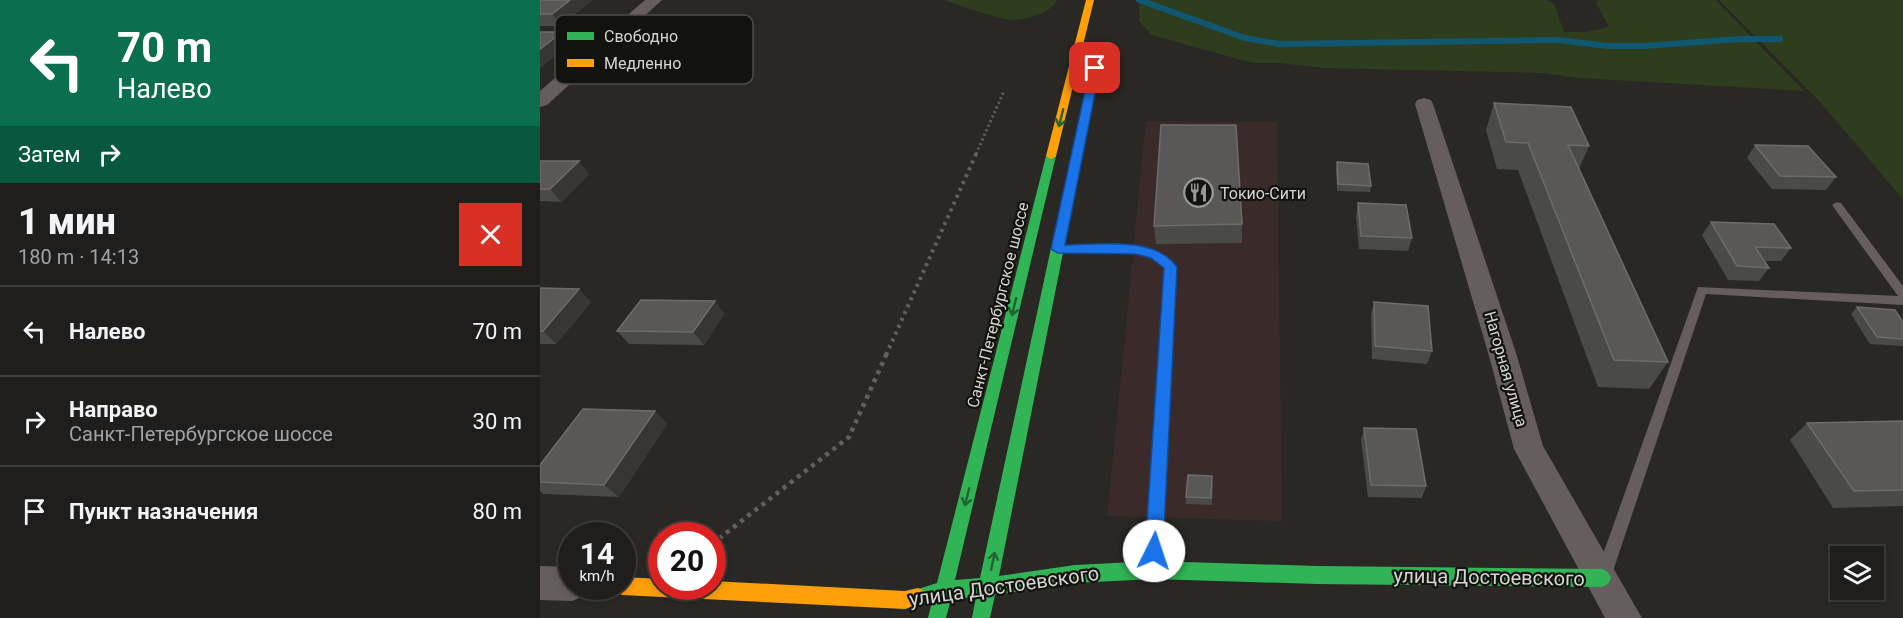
<!DOCTYPE html>
<html lang="ru">
<head>
<meta charset="utf-8">
<style>
	body { margin:0; font-family:Roboto,sans-serif; background:#272725; color:#f1f3f6; height:100vh; display:flex; flex-direction:column; font-size:22px; white-space:nowrap }
	* { box-sizing:border-box; margin:0 }
	p { font-size:20px; color:#a1a2a3 }
	.icon { flex:none; width:33px; height:33px; fill:none; stroke:currentColor; stroke-width:2; stroke-linecap:round; stroke-linejoin:round }
	.map { position:relative; flex:1; overflow:hidden }
	.side { display:flex; flex-direction:column; background:#1f1e1c; width:540px }
	.side>* { flex:none }
	.top-card { background:#0b6e4f; color:#fff; overflow:hidden }
	.buttons { position:absolute; left:1290px; top:546px; display:grid; gap:12px }
	.buttons a { display:grid; place-items:center; width:54px; height:54px; border-radius:0px; background:#1f1e1c; box-shadow:0 3px 9px #0003,0 0 0 2px #3c3c3b; font-size:30px }
	.speed { position:absolute; left:18px; top:522px; display:flex; gap:12px; font-size:30px; font-weight:700; text-align:center }
	.speed>* { display:grid; place-content:center; width:78px; height:78px; border-radius:50%; background:#1f1e1c; box-shadow:0 3px 9px #0003,0 0 0 2px #3c3c3b; line-height:1 }
	.speed small { font-size:15px; font-weight:400 }
	.speed .limit { border:9px solid #d22; background:#fff; color:#111 }
	.pin { position:absolute; display:grid; place-items:center; width:51px; height:51px; color:#fff; margin:-26px; border-radius:12px; box-shadow:0 3px 9px #0006 }
	.me { position:absolute; width:66px; margin:-33px; rotate:4deg; stroke-linejoin:round; filter:drop-shadow(0 0 4px #0008) }
	.turn { display:flex; align-items:center; gap:21px; height:126px; padding:0 18px; font-size:27px }
	.turn .icon { width:78px; height:78px; stroke-width:2.5 }
	.turn b { display:block; font-size:42px; line-height:51px }
	.then { display:flex; align-items:center; height:57px; padding:0 18px; background:#0003; gap:12px; font-size:22px }
	.round { display:grid; place-items:center; flex:none; width:63px; height:63px; border-radius:0px; background:#272725 }
	.summary { display:flex; align-items:center; justify-content:space-between; height:102px; padding:0 18px }
	h1 { font-size:36px; font-weight:800; line-height:45px }
	ul { padding:0; list-style:none }
	li { display:flex; align-items:center; gap:18px; height:90px; padding:0 18px; border-top:2px solid #3c3c3b }
	li div { flex:1 }
	li b { display:block; font-size:22px }
	li em { font-style:normal }
	main { display:flex; flex:1; min-height:0 }
	.map>svg:first-child { display:block }
	.commercial { fill:#3b2a2a }
	.green { fill:#2f3d1f }
	.lines { fill:none; stroke-linecap:round; stroke-linejoin:round }
	.stream { stroke:#105871; stroke-width:6 }
	.path-far2 { stroke:#645f5f; stroke-width:3; stroke-dasharray:2 3; stroke-linecap:butt }
	.path-far1 { stroke:#645f5f; stroke-width:4; stroke-dasharray:3 4.5; stroke-linecap:butt }
	.path { stroke:#645f5f; stroke-width:4.5; stroke-dasharray:4 5; stroke-linecap:butt }
	.lane { fill:#655d5e; fill-rule:evenodd }
	.street { fill:#655d5e; fill-rule:evenodd }
	.fast { fill:#30b455; fill-rule:evenodd }
	.slow { fill:#ff9f0a; fill-rule:evenodd }
	.wall { fill:#4a4a46 }
	.shaded-wall { fill:#373633 }
	.building { fill:#5a5856; stroke:#6d6c69; stroke-width:1.5 }
	.oneway { stroke:#216332 }
	.route { fill:#1a73e8; stroke:#114b97; stroke-width:1.5 }
	.labels { text-anchor:middle; dominant-baseline:central; stroke-width:4.5; stroke-linejoin:round; paint-order:stroke }
	.poi-label { font-size:16px; fill:#d6d5d2; stroke:#12120f; text-anchor:start }
	.street-label { font-size:16px; fill:#d6d5d2; stroke:#12120f }
	.near-street-label { font-size:20px; fill:#d6d5d2; stroke:#12120f }
	.key { fill:#12120f; stroke:#4d4c4a; stroke-width:1.5 }
	.key-label { font-size:16px; fill:#d6d5d2 }
</style>
</head>
<body>
<main>
<section class="side">
<div class="top-card">
<div class="turn"><svg class="icon" aria-label="left" viewBox="0 0 24 24"><path d="M17 20v-9H6M10 6l-5 5 5 5"/></svg><div><b>70 m</b>Налево</div></div>
<div class="then">Затем<svg class="icon" aria-label="right" viewBox="0 0 24 24"><path d="M7 20v-9h11M14 6l5 5-5 5"/></svg></div>
</div>
<div class="summary"><div><h1>1 мин</h1><p>180 m · 14:13</p></div><a class="round" style="background:#d93025;color:#fff"><svg class="icon" aria-label="close" viewBox="0 0 24 24"><path d="M6 6l12 12M18 6L6 18"/></svg></a></div>
<ul>
<li><svg class="icon" aria-label="left" viewBox="0 0 24 24"><path d="M17 20v-9H6M10 6l-5 5 5 5"/></svg><div><b>Налево</b></div><em>70 m</em></li>
<li><svg class="icon" aria-label="right" viewBox="0 0 24 24"><path d="M7 20v-9h11M14 6l5 5-5 5"/></svg><div><b>Направо</b><p>Санкт-Петербургское шоссе</p></div><em>30 m</em></li>
<li><svg class="icon" aria-label="arrive" viewBox="0 0 24 24"><path d="M6 21V4h12l-3 4 3 4H6"/></svg><div><b>Пункт назначения</b></div><em>80 m</em></li>
</ul>
</section>
<div class="map">
<svg width="1363" height="618" viewBox="0 0 1363 618">
	<rect width="100%" height="100%" fill="#292825"/>
	<path class="commercial" d="M 606,121 L 737,122 L 742,521 L 567,516 Z"/>
	<path class="green" d="M 405,0 L 517,0 C 512,13 485,20 472,20 C 463,20 412,4 405,0 Z
		M 599,0 L 1006,0 L 1014,4 L 1024,32 L 1046,32 L 1069,27 L 1056,3 L 1058,0 L 1176,0 L 1264,91 L 1039,78 L 1003,73 L 784,68 L 739,63 L 713,63 L 611,35 L 599,21 Z
		M 1179,0 L 1363,0 L 1363,199 L 1280,102 Z"/>
	<g class="lines">
		<path class="stream" d="M 599,0 L 705,38 L 739,44 L 1018,40 L 1068,46 L 1104,46 L 1199,39 L 1240,39"/>
		<path class="path-far2" d="M 436,154 L 464,91"/>
		<path class="path-far1" d="M 346,355 L 437,152"/>
		<path class="path" d="M 172,544 L 309,437 L 347,353"/>
		<path class="lane" d="M 1297,202 L 1301,203 L 1363,286 L 1363,305 L 1166,294 L 1072,574 L 1070,580 L 1064,582 L 1058,580 L 1056,574 L 1158,287 L 1358,296 L 1292,205 Z
			M 518,245 C 552,246 613,237 637,267 L 621,566 L 619,571 L 613,574 L 607,571 L 605,566 L 625,268 L 611,258 L 595,254 L 514,252 L 512,249 Z"/>
		<path class="street" d="M 105,0 L 122,0 L 7,105 L 0,107 L 0,91 Z
			M 884,98 L 891,100 L 893,104 L 977,356 L 1003,446 L 1102,618 L 1065,618 L 974,449 L 949,356 L 875,104 L 877,100 Z
			M 0,566 L 32,567 L 32,586 L 48,586 L 44,596 L 32,601 L 0,600 Z"/>
		<path class="fast" d="M 553,73 L 558,76 L 459,576 L 535,565 L 613,561 L 777,566 L 1062,569 L 1068,572 L 1071,578 L 1068,584 L 1062,587 L 777,584 L 613,579 L 535,583 L 455,595 L 450,618 L 432,618 L 436,597 L 411,599 L 406,618 L 388,618 L 392,602 L 378,606 L 372,603 L 369,597 L 372,591 L 397,583 L 506,156 L 511,153 L 516,156 L 415,580 L 440,578 L 548,76 Z"/>
		<path class="slow" d="M 546,0 L 554,0 L 516,156 L 511,159 L 506,156 Z
			M 82,577 L 122,579 L 122,586 L 172,586 L 172,581 L 365,591 L 378,588 L 384,591 L 387,597 L 384,603 L 365,609 L 82,595 L 76,592 L 73,586 L 82,586 Z"/>
	</g>
	<path class="wall" d="M 0,0 L 53,0 L 20,26 L 0,26 Z
		M 954,103 L 1049,146 L 1039,169 L 1128,362 L 1109,389 L 1058,387 L 978,170 L 957,169 L 946,130 Z
		M 1215,145 L 1296,177 L 1286,190 L 1232,189 L 1207,158 Z
		M 0,161 L 49,174 L 21,202 L 0,201 Z
		M 797,162 L 831,186 L 830,192 L 797,191 L 796,169 Z
		M 818,203 L 872,238 L 868,251 L 819,249 L 816,216 Z
		M 1171,222 L 1251,248 L 1241,261 L 1224,261 L 1229,268 L 1219,281 L 1188,280 L 1162,235 Z
		M 702,224 L 702,243 L 616,244 L 614,226 Z
		M 0,288 L 51,302 L 16,344 L 0,344 Z
		M 175,301 L 184,314 L 164,345 L 89,344 L 77,331 Z
		M 834,302 L 892,351 L 887,364 L 832,359 L 831,315 Z
		M 1317,307 L 1363,322 L 1363,346 L 1330,344 L 1311,314 Z
		M 115,411 L 127,424 L 79,497 L 3,494 L 0,491 L 0,465 Z
		M 1363,421 L 1363,506 L 1293,508 L 1250,440 L 1267,423 Z
		M 824,428 L 886,486 L 882,498 L 828,497 L 821,440 Z
		M 673,482 L 672,505 L 646,504 L 646,497 Z"/>
	<path class="shaded-wall" d="M 30,0 L 53,0 L 20,26 L 12,14 Z
		M 22,32 L 30,44 L 0,68 L 0,49 Z
		M 39,161 L 49,174 L 21,202 L 10,189 Z
		M 39,289 L 51,302 L 16,344 L 3,331 Z
		M 175,301 L 184,314 L 164,345 L 153,332 Z
		M 115,411 L 127,424 L 79,497 L 64,485 Z"/>
	<path class="building" d="M 0,0 L 30,0 L 12,14 L 0,14 Z
		M 0,32 L 22,32 L 0,49 Z
		M 954,103 L 1031,107 L 1049,146 L 1028,145 L 1128,362 L 1074,360 L 988,143 L 966,142 Z
		M 621,125 L 696,125 L 702,224 L 614,226 Z
		M 1215,145 L 1268,146 L 1296,177 L 1240,176 Z
		M 0,161 L 39,161 L 10,189 L 0,189 Z
		M 797,162 L 828,164 L 831,186 L 798,184 Z
		M 818,203 L 866,205 L 872,238 L 821,236 Z
		M 1171,222 L 1234,224 L 1251,248 L 1215,247 L 1229,268 L 1197,266 Z
		M 0,288 L 39,289 L 3,331 L 0,331 Z
		M 101,300 L 175,301 L 153,332 L 77,331 Z
		M 834,302 L 888,306 L 892,351 L 835,346 Z
		M 1317,307 L 1355,310 L 1363,322 L 1363,339 L 1337,337 Z
		M 43,409 L 115,411 L 64,485 L 0,482 L 0,465 Z
		M 1363,421 L 1363,490 L 1314,491 L 1267,423 Z
		M 824,428 L 876,429 L 886,486 L 831,485 Z
		M 648,475 L 672,476 L 671,498 L 646,497 Z"/>
	<defs><path id="oneway-shaft" d="M-6 0H5M1.5-3L5.5 0L1.5 3" fill="none" stroke-width="1.6" stroke-linecap="round" stroke-linejoin="round" transform="scale(1.5)"/></defs>
	<g class="oneway">
		<use href="#oneway-shaft" transform="translate(521 118) rotate(104)"/>
		<use href="#oneway-shaft" transform="translate(474 307) rotate(104)"/>
		<use href="#oneway-shaft" transform="translate(427 497) rotate(104)"/>
		<use href="#oneway-shaft" transform="translate(453 561) rotate(-78)"/>
	</g>
	<path class="route" d="M 555,65 L 560,68 L 525,245 C 559,245 614,235 637,267 L 623,551 L 620,557 L 614,560 L 607,557 L 605,551 L 624,268 L 611,258 L 595,254 L 518,253 L 511,249 L 550,68 Z"/>
	<defs>
		<symbol id="restaurant-ring" viewBox="-11 -11 22 22"><circle r="9.5" fill="#12120f" stroke="#999895" stroke-width="1.5"/><path d="M-5-6h1v4h1v-4h1v4h1v-4h1v5L-1.5 .5V6h-2V.5L-5-1ZM5-6V6H3V1.5H1.5Q1.5-4 5-6Z" fill="#999895"/></symbol>
	</defs>
	<g fill-rule="evenodd">
		<use href="#restaurant-ring" x="642" y="176" width="33" height="33"/>
	</g>
	<g class="labels">
		<g class="poi-label">
			<text x="680" y="193">Токио-Сити</text>
		</g>
		<g class="street-label">
			<text transform="translate(458 305) rotate(-76)">Санкт-Петербургское шоссе</text>
			<text transform="translate(966 369) rotate(74)">Нагорная улица</text>
		</g>
		<g class="near-street-label">
			<text transform="translate(949 577) rotate(1)">улица Достоевского</text>
			<text transform="translate(464 586) rotate(-8)">улица Достоевского</text>
		</g>
	</g>
	<rect x="15" y="15" width="198" height="69" rx="9" class="key"/>
	<rect x="27" y="32" width="27" height="8" fill="#30b455"/>
	<rect x="27" y="59" width="27" height="8" fill="#ff9f0a"/>
	<g class="key-label">
		<text x="64" y="42">Свободно</text>
		<text x="64" y="69">Медленно</text>
	</g>
</svg>
<div class="buttons">
<a><svg class="icon" aria-label="layers" viewBox="0 0 24 24"><path d="M12 4l9 5-9 5-9-5zM3 14l9 5 9-5"/></svg></a>
</div>
<div class="speed"><div>14<small>km/h</small></div><div class="limit">20</div></div>
<div class="pin" style="left:555px;top:68px;background:#d93025"><svg class="icon" aria-label="arrive" viewBox="0 0 24 24"><path d="M6 21V4h12l-3 4 3 4H6"/></svg></div>
<svg class="me" style="left:614px;top:551px" viewBox="-20 -20 40 40"><circle r="19" fill="#fff"/><path d="M0-13L10 11 0 6-10 11z" fill="#1a73e8"/></svg>
</div>
</main>
</body>
</html>
